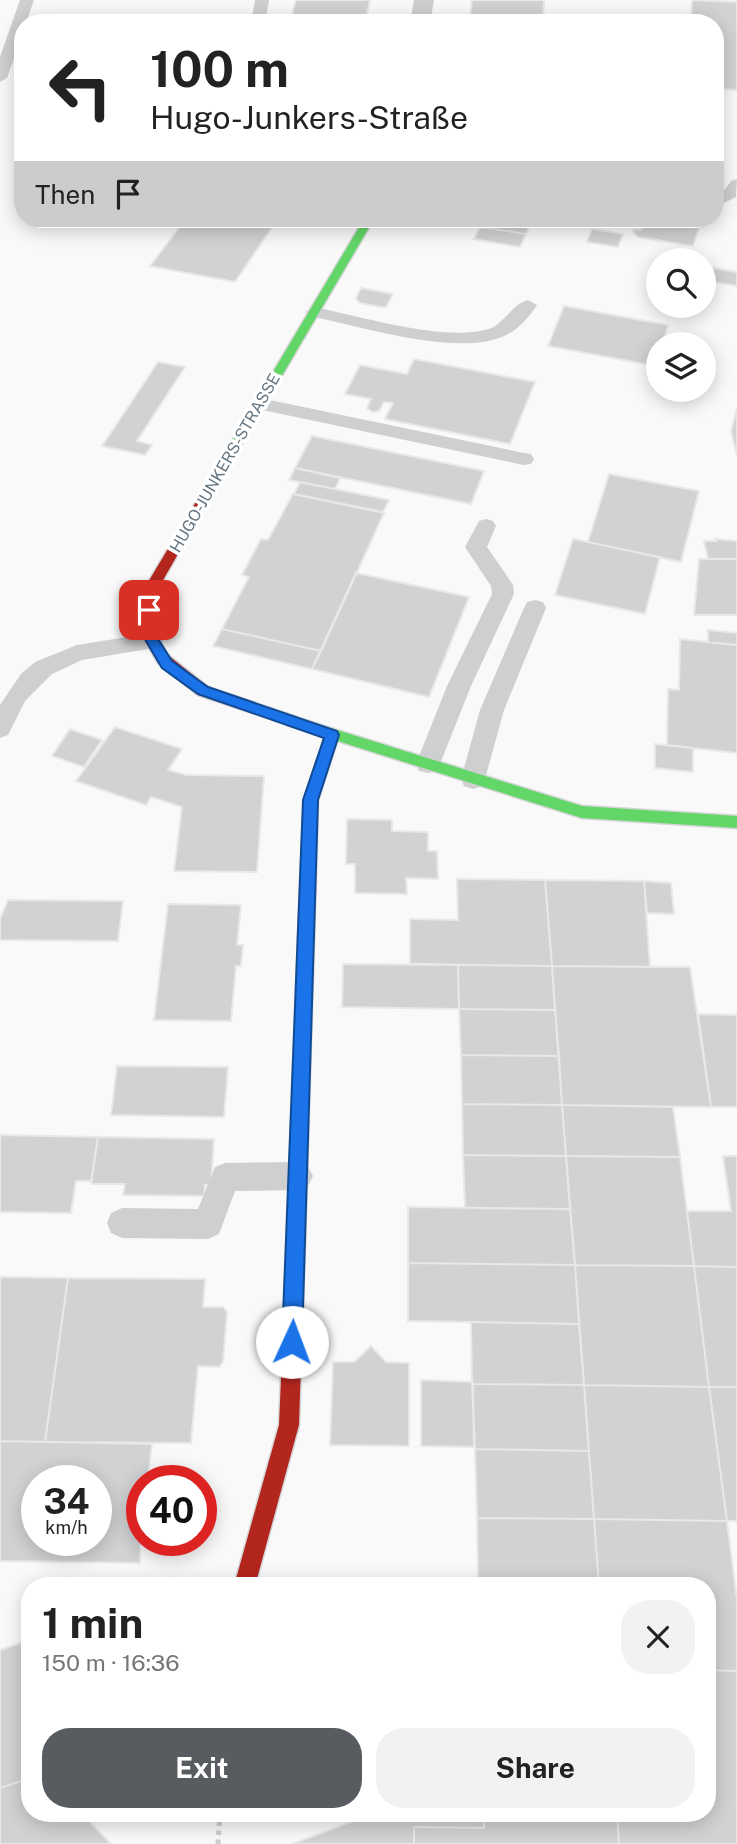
<!DOCTYPE html>
<html lang="en">
<head>
<meta charset="utf-8">
<style>
	body { margin:0; font-family:"Public Sans",sans-serif; background:#f2f2f2; color:#222; height:100vh; display:flex; flex-direction:column; font-size:26px; white-space:nowrap }
	* { box-sizing:border-box; margin:0 }
	p { font-size:23px; color:#767676 }
	.icon { flex:none; width:38px; height:38px; fill:none; stroke:currentColor; stroke-width:2; stroke-linecap:round; stroke-linejoin:round }
	.map { position:relative; flex:1; overflow:hidden }
	.panel { position:absolute; left:21px; top:1577px; width:695px; height:245px; display:flex; flex-direction:column; background:#fff; border-radius:28px; box-shadow:0 4px 18px #0003 }
	.panel>* { flex:none }
	.hud { position:absolute; left:14px; top:14px; width:710px; height:214px; border-radius:28px; box-shadow:0 4px 18px #0003; background:#fff; color:#222; overflow:hidden }
	.tools { position:absolute; left:646px; top:248px; display:grid; gap:14px }
	.tools a { display:grid; place-items:center; width:70px; height:70px; border-radius:50%; background:#fff; box-shadow:0 4px 18px #0003; font-size:35px }
	.speed { position:absolute; left:21px; top:1465px; display:flex; gap:14px; font-size:35px; font-weight:700; text-align:center }
	.speed>* { display:grid; place-content:center; width:91px; height:91px; border-radius:50%; background:#fff; box-shadow:0 4px 18px #0003; line-height:1 }
	.speed small { font-size:18px; font-weight:400 }
	.speed .limit { border:10px solid #d22; background:#fff; color:#111 }
	.pin { position:absolute; display:grid; place-items:center; width:60px; height:60px; color:#fff; margin:-30px; border-radius:14px; box-shadow:0 4px 10px #0006 }
	.me { position:absolute; width:77px; margin:-38px; rotate:2deg; stroke-linejoin:round; filter:drop-shadow(0 0 5px #0008) }
	.turn { display:flex; align-items:center; gap:24px; height:147px; padding:0 21px; font-size:32px }
	.turn .icon { width:91px; height:91px; stroke-width:2.5 }
	.turn b { display:block; font-size:49px; line-height:60px }
	.then { display:flex; align-items:center; height:66px; padding:0 21px; background:#0003; gap:14px; font-size:26px }
	.round { display:grid; place-items:center; flex:none; width:74px; height:74px; border-radius:28px; background:#f2f2f2 }
	.head { display:flex; align-items:center; justify-content:space-between; height:119px; padding:0 21px }
	h1 { font-size:42px; font-weight:700; line-height:52px }
	.action { display:flex; gap:14px; margin-top:auto; padding:14px 21px }
	.action a { flex:1; height:80px; border-radius:28px; background:#585c60; color:#fff; font-size:28px; font-weight:700; line-height:80px; text-align:center }
	.action a+a { background:#f2f2f2; color:#222 }
	.map>svg:first-child { display:block }
	.building { fill:#d0d2d3; stroke:#e8e8e8; stroke-width:2; fill-rule:evenodd }
	.lines { fill:none; stroke-linecap:round; stroke-linejoin:round }
	.fast-casing { stroke:#d5d6d7; stroke-width:3 }
	.slow-casing { stroke:#d5d6d7; stroke-width:3 }
	.jam-casing { stroke:#d5d6d7; stroke-width:3 }
	.path { stroke:#cbcccd; stroke-width:5; stroke-dasharray:4.5 4.5; stroke-linecap:butt }
	.lane { fill:#cecfd0; fill-rule:evenodd }
	.street { fill:#cecfd0; fill-rule:evenodd }
	.fast { fill:#63d668; fill-rule:evenodd }
	.slow { fill:#ff974d; fill-rule:evenodd }
	.jam { fill:#b3261e; fill-rule:evenodd }
	.route { fill:#1a73e8; stroke:#114b97; stroke-width:2 }
	.labels { text-anchor:middle; dominant-baseline:central; stroke-width:7; stroke-linejoin:round; paint-order:stroke }
	.far-street-label { font-size:16px; fill:#657683; stroke:#fff }
</style>
</head>
<body>
<div class="map">
<svg width="737" height="1844" viewBox="0 0 737 1844">
	<rect width="100%" height="100%" fill="#f9f9f9"/>
	<path class="building" d="M 296,0 L 370,0 L 365,23 L 290,22 Z
		M 472,0 L 544,0 L 543,23 L 469,23 Z
		M 692,0 L 737,2 L 737,90 L 716,89 L 716,23 L 691,23 Z
		M 186,219 L 251,219 L 275,223 L 235,282 L 150,266 Z
		M 483,219 L 533,219 L 526,234 L 480,227 Z
		M 599,219 L 660,219 L 700,225 L 693,246 L 638,237 L 633,232 L 634,229 L 641,230 L 642,226 Z
		M 480,227 L 526,234 L 520,247 L 474,239 Z
		M 592,229 L 623,234 L 618,247 L 587,242 Z
		M 708,267 L 737,272 L 737,286 L 704,280 Z
		M 361,288 L 393,294 L 386,307 L 381,307 L 360,303 L 356,298 Z
		M 564,306 L 668,325 L 662,345 L 658,345 L 656,366 L 548,346 Z
		M 414,359 L 535,382 L 510,444 L 385,419 L 393,403 L 384,402 L 379,411 L 372,412 L 367,408 L 371,399 L 345,394 L 360,365 L 407,374 Z
		M 158,362 L 185,367 L 137,441 L 152,445 L 145,455 L 102,446 Z
		M 737,408 L 737,455 L 731,431 Z
		M 312,436 L 484,471 L 471,504 L 295,468 Z
		M 295,468 L 340,478 L 335,489 L 289,480 Z
		M 609,474 L 699,491 L 681,562 L 588,542 Z
		M 300,482 L 335,489 L 389,500 L 383,512 L 294,494 Z
		M 293,494 L 384,513 L 321,651 L 222,629 L 249,577 L 242,575 L 261,539 L 268,540 Z
		M 573,539 L 660,557 L 645,614 L 555,595 Z
		M 715,539 L 737,541 L 737,559 L 708,559 L 704,541 L 716,541 Z
		M 699,559 L 737,559 L 737,615 L 694,615 Z
		M 356,573 L 469,597 L 429,697 L 312,669 Z
		M 222,629 L 321,651 L 312,669 L 213,646 Z
		M 708,630 L 737,633 L 737,645 L 708,642 Z
		M 680,639 L 737,645 L 737,753 L 667,745 L 668,689 L 679,690 Z
		M 115,727 L 182,749 L 168,770 L 186,775 L 264,776 L 257,872 L 174,871 L 182,807 L 151,797 L 146,805 L 76,781 Z
		M 70,729 L 102,740 L 84,767 L 52,756 Z
		M 655,744 L 693,748 L 693,772 L 655,768 Z
		M 347,819 L 392,820 L 392,831 L 428,832 L 428,851 L 437,851 L 438,879 L 406,878 L 407,894 L 355,893 L 355,864 L 346,864 Z
		M 457,879 L 545,880 L 552,966 L 410,964 L 410,919 L 458,920 Z
		M 545,880 L 644,881 L 650,967 L 552,966 Z
		M 644,881 L 671,883 L 674,914 L 647,913 Z
		M 8,900 L 123,901 L 118,941 L 0,940 L 0,919 Z
		M 168,904 L 241,905 L 237,945 L 243,945 L 241,966 L 236,966 L 231,1021 L 154,1020 Z
		M 343,964 L 458,965 L 459,1009 L 342,1007 Z
		M 458,965 L 552,966 L 555,1010 L 459,1009 Z
		M 552,966 L 690,967 L 711,1107 L 562,1105 Z
		M 459,1009 L 555,1010 L 559,1056 L 461,1055 Z
		M 698,1014 L 737,1015 L 737,1107 L 711,1107 Z
		M 461,1055 L 559,1056 L 562,1105 L 462,1104 Z
		M 117,1066 L 228,1067 L 224,1117 L 111,1115 Z
		M 462,1104 L 562,1105 L 566,1156 L 463,1155 Z
		M 562,1105 L 673,1107 L 680,1157 L 566,1156 Z
		M 0,1135 L 98,1137 L 91,1181 L 76,1181 L 71,1213 L 0,1212 Z
		M 98,1137 L 214,1139 L 211,1185 L 205,1185 L 204,1196 L 123,1195 L 125,1184 L 91,1184 Z
		M 463,1155 L 566,1156 L 570,1209 L 465,1208 Z
		M 566,1156 L 680,1157 L 694,1266 L 575,1265 Z
		M 723,1156 L 737,1156 L 737,1267 L 694,1266 L 687,1211 L 731,1211 Z
		M 408,1207 L 570,1209 L 575,1265 L 408,1263 Z
		M 408,1263 L 575,1265 L 579,1324 L 408,1321 Z
		M 575,1265 L 694,1266 L 709,1387 L 584,1385 Z
		M 694,1266 L 737,1267 L 737,1387 L 709,1387 Z
		M 0,1277 L 68,1278 L 45,1442 L 0,1441 Z
		M 68,1278 L 205,1279 L 203,1307 L 223,1307 L 227,1312 L 223,1362 L 219,1367 L 198,1366 L 191,1443 L 45,1442 Z
		M 471,1322 L 579,1324 L 584,1385 L 472,1384 Z
		M 371,1346 L 386,1362 L 409,1363 L 409,1446 L 330,1445 L 333,1362 L 354,1362 Z
		M 421,1380 L 473,1382 L 474,1447 L 421,1446 Z
		M 472,1384 L 584,1385 L 589,1451 L 475,1449 Z
		M 584,1385 L 709,1387 L 727,1521 L 594,1519 Z
		M 709,1387 L 737,1387 L 737,1521 L 727,1521 Z
		M 0,1441 L 152,1444 L 148,1480 L 142,1480 L 140,1563 L 0,1561 ZM 37,1480 L 96,1480 L 96,1540 L 37,1540 Z
		M 475,1449 L 589,1451 L 594,1519 L 477,1518 Z
		M 477,1518 L 594,1519 L 599,1586 L 478,1586 Z
		M 594,1519 L 727,1521 L 737,1600 L 737,1671 L 707,1670 L 707,1586 L 599,1586 Z
		M 30,1640 L 30,1778 L 0,1788 L 0,1650 Z
		M 707,1670 L 737,1671 L 737,1844 L 619,1844 L 617,1813 L 707,1813 Z
		M 30,1778 L 30,1813 L 86,1813 L 87,1819 L 111,1844 L 0,1844 L 0,1788 Z
		M 375,1813 L 484,1813 L 484,1828 L 414,1827 L 414,1844 L 292,1844 Z
		M 484,1813 L 617,1813 L 619,1844 L 414,1844 L 414,1827 L 484,1828 Z"/>
	<g class="lines">
		<defs>
			<path id="fast" d="M 364,219 L 374,219 L 210,498 L 208,501 L 200,501 L 198,498 Z
				M 292,716 L 582,806 L 737,816 L 737,828 L 582,818 L 287,725 L 285,721 Z
				M 306,930 L 312,932 L 314,937 L 305,1240 L 302,1246 L 296,1249 L 290,1246 L 287,1240 L 298,937 L 300,932 Z"/>
			<path id="slow" d="M 332,730 L 339,735 L 318,800 L 314,937 L 312,942 L 306,944 L 300,942 L 298,937 L 304,800 L 325,735 Z"/>
			<path id="jam" d="M 204,494 L 210,498 L 158,589 L 154,632 L 168,655 L 208,687 L 297,717 L 299,721 L 297,725 L 292,726 L 198,695 L 158,663 L 140,632 L 144,589 L 200,495 Z
				M 296,1231 L 302,1234 L 305,1240 L 299,1425 L 255,1586 L 234,1586 L 279,1425 L 287,1240 L 290,1234 Z"/>
		</defs>
		<use href="#fast" class="fast-casing"/>
		<use href="#slow" class="slow-casing"/>
		<use href="#jam" class="jam-casing"/>
		<path class="path" d="M 218,1844 L 220,1813"/>
		<path class="lane" d="M 20,0 L 34,0 L 26,23 L 23,23 L 23,33 L 7,78 L 0,82 L 0,57 Z
			M 255,0 L 269,0 L 265,23 L 251,23 Z
			M 737,179 L 736,197 L 716,207 L 716,195 L 724,191 L 731,181 Z
			M 528,300 L 537,305 C 529,317 519,329 506,335 C 462,358 363,327 314,317 L 305,312 L 314,307 C 360,316 440,341 485,330 C 504,326 511,304 528,300 Z
			M 260,398 L 524,453 L 531,454 L 534,459 L 531,464 L 524,465 L 253,408 L 250,404 L 253,400 Z
			M 486,519 L 493,521 L 496,526 L 487,547 L 513,585 L 514,594 L 471,686 L 440,764 L 437,771 L 428,773 L 419,771 L 416,764 L 447,686 L 492,594 L 491,586 L 465,547 L 479,521 Z
			M 535,600 L 543,602 L 546,608 L 504,710 L 485,779 L 482,786 L 473,789 L 464,786 L 461,779 L 480,710 L 524,608 L 527,602 Z
			M 152,633 L 160,635 L 163,641 L 160,647 L 82,660 L 52,674 L 25,701 L 8,735 L 0,738 L 0,705 L 21,674 L 35,662 L 77,645 Z
			M 298,1162 L 308,1166 L 313,1176 L 308,1186 L 298,1190 L 235,1191 L 219,1234 L 208,1239 L 122,1238 L 111,1233 L 107,1223 L 111,1213 L 122,1208 L 198,1209 L 215,1167 L 225,1163 Z"/>
		<path class="street" d="M 414,0 L 434,0 L 430,23 L 410,23 Z"/>
		<use href="#fast" class="fast"/>
		<use href="#slow" class="slow"/>
		<use href="#jam" class="jam"/>
	</g>
	<path class="route" d="M 149,605 L 156,610 L 153,631 L 172,661 L 208,687 L 337,731 L 339,735 L 318,800 L 302,1342 L 299,1349 L 292,1352 L 285,1349 L 282,1342 L 303,800 L 324,738 L 198,694 L 162,668 L 140,631 L 142,610 Z"/>
	<g class="labels">
		<g class="far-street-label">
			<text transform="translate(225 463) rotate(-60)">HUGO-JUNKERS-STRASSE</text>
		</g>
	</g>
</svg>
<div class="tools">
<a><svg class="icon" aria-label="search" viewBox="0 0 24 24"><circle cx="10" cy="10" r="6"/><path d="M15 15l6 6"/></svg></a>
<a><svg class="icon" aria-label="layers" viewBox="0 0 24 24"><path d="M12 4l9 5-9 5-9-5zM3 14l9 5 9-5"/></svg></a>
</div>
<div class="speed"><div>34<small>km/h</small></div><div class="limit">40</div></div>
<div class="pin" style="left:149px;top:610px;background:#d93025"><svg class="icon" aria-label="arrive" viewBox="0 0 24 24"><path d="M6 21V4h12l-3 4 3 4H6"/></svg></div>
<svg class="me" style="left:292px;top:1342px" viewBox="-20 -20 40 40"><circle r="19" fill="#fff"/><path d="M0-13L10 11 0 6-10 11z" fill="#1a73e8"/></svg>
<div class="hud">
<div class="turn"><svg class="icon" aria-label="left" viewBox="0 0 24 24"><path d="M17 20v-9H6M10 6l-5 5 5 5"/></svg><div><b>100 m</b>Hugo-Junkers-Straße</div></div>
<div class="then">Then<svg class="icon" aria-label="arrive" viewBox="0 0 24 24"><path d="M6 21V4h12l-3 4 3 4H6"/></svg></div>
</div>
<section class="panel">
<div class="head"><div><h1>1 min</h1><p>150 m · 16:36</p></div><a class="round"><svg class="icon" aria-label="close" viewBox="0 0 24 24"><path d="M6 6l12 12M18 6L6 18"/></svg></a></div>
<div class="action"><a>Exit</a><a>Share</a></div>
</section>
</div>
</body>
</html>
